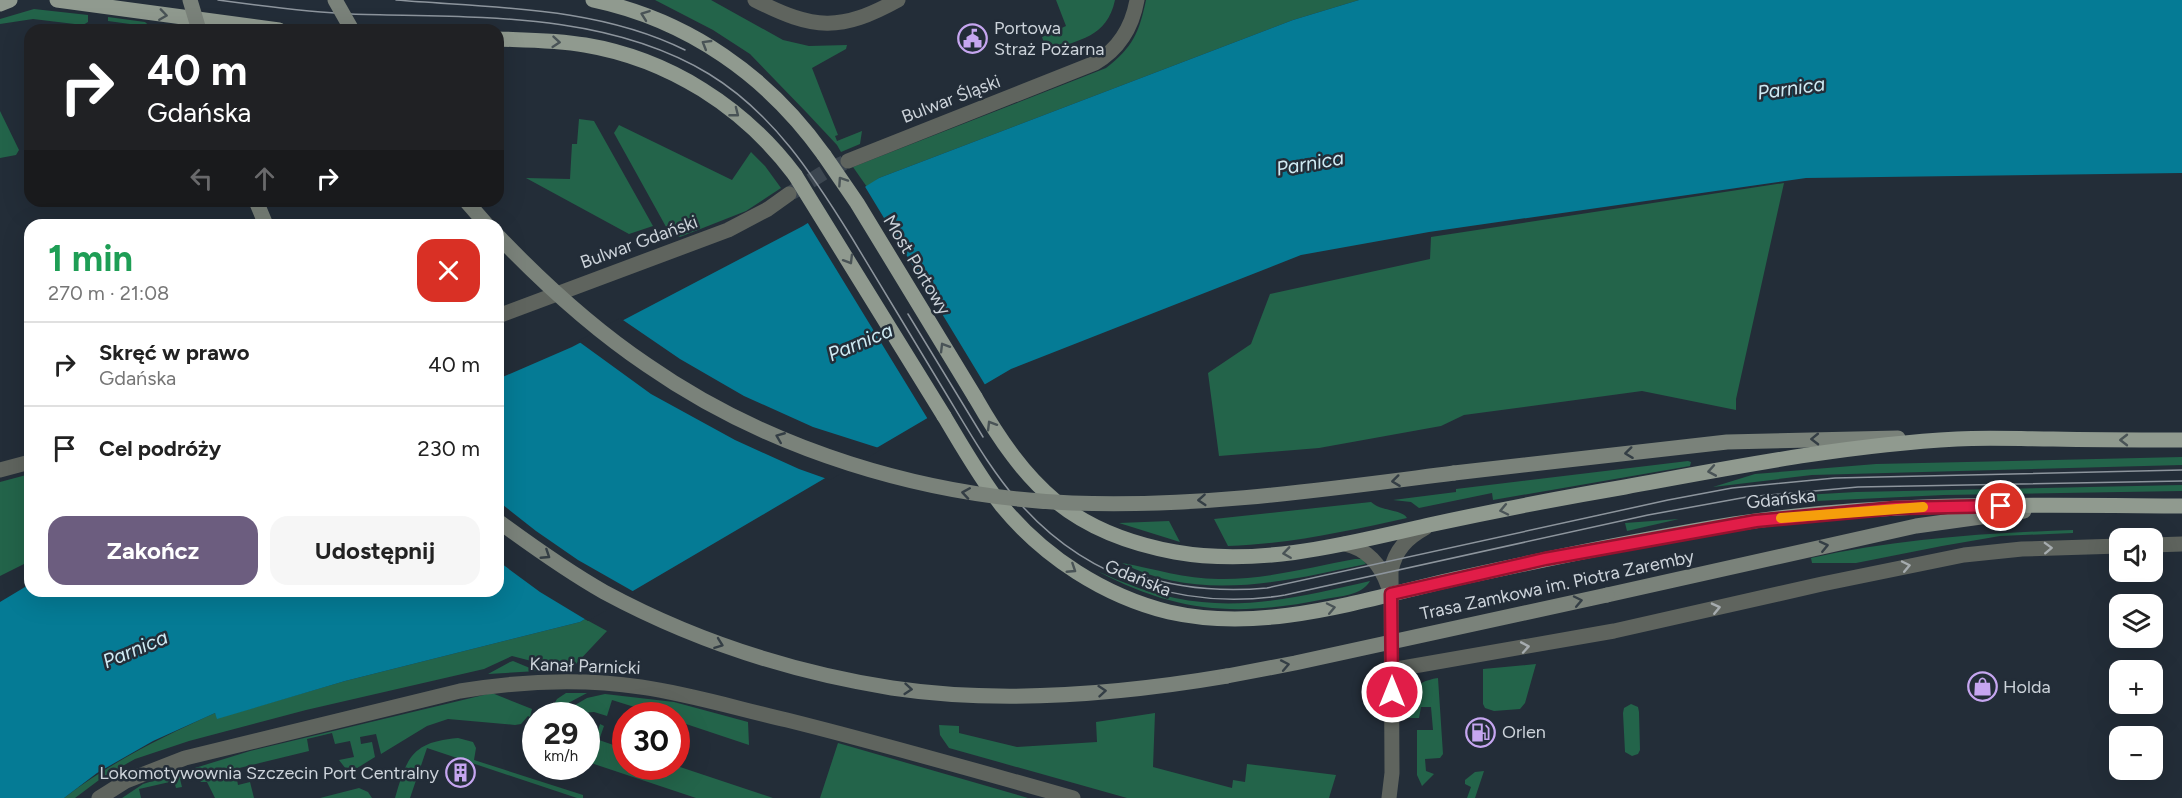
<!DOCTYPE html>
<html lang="pl">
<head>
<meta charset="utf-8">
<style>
	body { margin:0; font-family:Figtree,sans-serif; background:#f6f6f6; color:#222; height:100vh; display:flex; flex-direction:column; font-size:22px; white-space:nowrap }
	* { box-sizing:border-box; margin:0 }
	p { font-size:20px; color:#767676 }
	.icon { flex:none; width:33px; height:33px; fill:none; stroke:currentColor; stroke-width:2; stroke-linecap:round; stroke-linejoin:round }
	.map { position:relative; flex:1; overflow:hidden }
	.panel { position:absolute; left:24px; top:219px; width:480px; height:378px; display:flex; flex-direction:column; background:#fff; border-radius:18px; box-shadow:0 6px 24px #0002 }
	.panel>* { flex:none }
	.guide { position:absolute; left:24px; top:24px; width:480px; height:183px; border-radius:18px; box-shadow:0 6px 24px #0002; background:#202124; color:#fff; overflow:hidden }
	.buttons { position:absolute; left:2109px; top:528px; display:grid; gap:12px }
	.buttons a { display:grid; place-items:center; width:54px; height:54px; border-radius:12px; background:#fff; box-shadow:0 6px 24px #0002; font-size:30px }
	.speed { position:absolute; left:522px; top:702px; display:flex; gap:12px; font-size:30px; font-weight:700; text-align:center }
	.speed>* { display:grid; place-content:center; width:78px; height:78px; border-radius:50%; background:#fff; box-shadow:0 6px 24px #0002; line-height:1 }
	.speed small { font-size:15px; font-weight:400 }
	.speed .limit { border:9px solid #d22; background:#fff; color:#111 }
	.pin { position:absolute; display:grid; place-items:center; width:51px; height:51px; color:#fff; margin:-26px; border:3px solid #fff; border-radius:50%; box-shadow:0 2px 6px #0007 }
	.me { position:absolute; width:66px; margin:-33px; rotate:0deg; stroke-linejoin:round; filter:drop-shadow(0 0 4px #0008) }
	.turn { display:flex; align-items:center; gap:21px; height:126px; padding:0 24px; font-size:27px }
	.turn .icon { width:78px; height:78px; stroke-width:2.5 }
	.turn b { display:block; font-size:42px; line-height:51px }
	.lanes { display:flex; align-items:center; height:57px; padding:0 24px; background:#0003; justify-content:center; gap:30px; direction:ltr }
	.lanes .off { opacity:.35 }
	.round { display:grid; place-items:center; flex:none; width:63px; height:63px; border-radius:18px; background:#f6f6f6 }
	.overview { display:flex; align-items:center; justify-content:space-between; height:102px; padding:0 24px }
	h1 { font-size:36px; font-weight:700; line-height:45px; color:#1e9e55 }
	.button { display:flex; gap:12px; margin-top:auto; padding:12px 24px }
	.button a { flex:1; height:69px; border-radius:18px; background:#6c5d7f; color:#fff; font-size:24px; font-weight:700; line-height:69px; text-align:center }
	.button a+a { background:#f6f6f6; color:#222 }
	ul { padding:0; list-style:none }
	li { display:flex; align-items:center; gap:18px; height:84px; padding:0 24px; border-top:2px solid #e0e0e0 }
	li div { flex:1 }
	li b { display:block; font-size:22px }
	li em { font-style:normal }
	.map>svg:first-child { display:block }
	.green { fill:#23644a }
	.water { fill:#057b95 }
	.pier { fill:#232d38 }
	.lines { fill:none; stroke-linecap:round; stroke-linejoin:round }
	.street-tunnel { stroke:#3c4650; stroke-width:15; stroke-dasharray:15 8; stroke-linecap:butt }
	.street { stroke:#5f645e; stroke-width:15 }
	.secondary { stroke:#7a827a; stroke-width:15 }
	.primary { stroke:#909a8f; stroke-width:15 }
	.tram { stroke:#8d959d; stroke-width:1.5 }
	.secondary-bridge { stroke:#7a827a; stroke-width:15 }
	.primary-bridge { stroke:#909a8f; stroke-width:15 }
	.oneway { stroke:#495356 }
	.oneway2 { stroke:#343e45 }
	.oneway3 { stroke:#a6acaf }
	.route-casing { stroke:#92132f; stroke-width:15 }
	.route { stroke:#e11d48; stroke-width:10 }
	.slow { stroke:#f59e0b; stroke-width:10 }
	.labels { text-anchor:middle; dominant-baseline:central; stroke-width:5; stroke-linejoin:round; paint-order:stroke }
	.poi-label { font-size:18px; fill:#ccd3da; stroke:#232d38; text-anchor:start }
	.street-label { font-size:18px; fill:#ccd3da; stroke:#232d38 }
	.water-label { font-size:20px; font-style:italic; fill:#cfeaf3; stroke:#232d38 }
</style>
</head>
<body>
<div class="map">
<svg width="2182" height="798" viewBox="0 0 2182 798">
	<rect width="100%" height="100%" fill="#232d38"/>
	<path class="green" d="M 655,0 L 711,0 L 783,40 L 809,46 L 847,45 L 846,49 L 812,68 L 838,135 L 835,136 L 837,141 L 862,131 L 860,144 L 841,152 L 837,145 L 807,113 L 750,54 L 713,30 Z
		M 1056,0 L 1115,0 C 1107,38 1079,39 1047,52 L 1042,37 L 1066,26 Z
		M 1146,0 L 1359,0 L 1293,20 L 879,178 L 867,187 L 853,167 L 1106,68 C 1133,47 1139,33 1146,0 Z
		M 34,9 L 88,15 L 88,22 L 83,25 L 33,19 L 0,24 L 0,19 Z
		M 108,17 L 145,22 L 154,30 L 129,30 L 130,24 L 108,21 Z
		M 0,111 L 19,150 L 16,155 L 0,158 Z
		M 579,119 L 594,121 L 653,226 L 629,234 L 526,178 L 570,179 L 572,144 L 577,144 Z
		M 619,125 L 732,180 L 751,152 L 765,166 L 781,188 L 746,211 L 680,237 L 670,234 L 614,133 Z
		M 1784,183 L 1736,399 L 1736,410 L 1642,391 L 1464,415 L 1441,426 L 1319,448 L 1219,456 L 1208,373 L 1251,344 L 1270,294 L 1430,259 L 1431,237 Z
		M 2182,457 L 2182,465 L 1812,475 L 1713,487 L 1755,474 L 1876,464 Z
		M 1688,461 L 1691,462 L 1690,466 L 1493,500 L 1492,493 L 1419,508 L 1411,502 L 1393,500 L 1456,492 L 1456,489 Z
		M 30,474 L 30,558 L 26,563 L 0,576 L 0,482 Z
		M 2182,485 L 2182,491 L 1944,495 L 1816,501 L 1770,497 L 1856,492 Z
		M 1371,502 C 1382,512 1402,509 1407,518 C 1348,531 1289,544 1228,546 L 1214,519 Z
		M 1679,519 L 1627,531 L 1625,523 Z
		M 1169,521 L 1180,542 L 1119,523 Z
		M 2073,530 L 2073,533 L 2000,536 L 1942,546 L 1856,563 L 1812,563 L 1811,558 C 1896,539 1985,533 2073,530 Z
		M 1355,559 L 1362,559 L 1366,564 C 1286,581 1199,603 1122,563 C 1156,569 1188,580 1223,579 C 1267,579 1312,567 1355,559 Z
		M 1097,571 C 1122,582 1148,593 1175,598 C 1241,612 1305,596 1370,581 C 1361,596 1340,596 1325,599 C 1237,617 1177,613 1097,571 Z
		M 585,619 L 607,631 L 575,665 L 543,664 L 512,656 L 484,669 L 306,710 L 189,741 L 135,759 L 103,777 L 75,798 L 64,798 C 113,761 160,738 215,713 L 218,718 L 345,681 L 580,622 Z
		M 513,661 L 537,671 L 488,674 L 510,662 Z
		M 1536,664 L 1525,703 L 1520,709 L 1494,711 L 1485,708 L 1483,704 L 1483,669 Z
		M 1438,678 L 1443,754 L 1440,758 L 1425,759 L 1426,771 L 1434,774 L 1422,786 L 1417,775 L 1417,730 L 1433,730 L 1431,707 L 1421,707 L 1419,718 L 1408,718 C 1409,694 1412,682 1438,678 Z
		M 492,693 L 532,709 L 530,717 L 528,716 L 521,724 L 515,725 L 448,719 L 427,726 L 381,754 L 376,734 L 360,737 L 361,744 L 372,742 L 375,757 L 349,773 L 339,760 L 354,757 L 350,741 L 335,744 L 332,733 L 307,739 L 309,751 L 235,769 L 238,785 L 250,782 L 254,798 L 215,798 L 207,782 L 201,782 L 195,775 L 180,779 L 182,787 L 176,788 L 174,781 L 139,789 L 141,798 L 122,798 L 143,784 L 250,751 Z
		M 566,693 L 587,693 L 559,708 L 553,706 L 557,699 Z
		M 605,694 L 674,702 L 748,722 L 749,745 L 677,721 L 676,716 L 660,715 L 612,700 L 607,716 L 594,712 L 558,715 L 587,698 Z
		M 1631,704 L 1638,707 L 1639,712 L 1640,750 L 1638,754 L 1632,756 L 1625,752 L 1623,713 L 1624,708 Z
		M 1155,713 L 1153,767 L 1232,788 L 1233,780 L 1245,782 L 1247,764 L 1336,775 L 1329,798 L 1127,798 L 949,748 L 940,735 L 939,725 L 959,726 L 959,733 L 1017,747 L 1097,742 L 1096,722 Z
		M 600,724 L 604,726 L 599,740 L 625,749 L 626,766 L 677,766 L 773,798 L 696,798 L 588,762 Z
		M 458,738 L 473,742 L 476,748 L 474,760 L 583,795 L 583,798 L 577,798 L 427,748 L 410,798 L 395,798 C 407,757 412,742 458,738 Z
		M 838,743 L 1028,798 L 820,798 Z
		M 1484,771 L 1475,798 L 1467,798 L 1471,787 L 1465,784 L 1465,780 L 1475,772 Z
		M 359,788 L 368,792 L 372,798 L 320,798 Z"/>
	<path class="water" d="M 1359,0 L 2182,0 L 2182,173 L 1806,178 L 1429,232 L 1301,255 L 1011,369 L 580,622 L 345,681 L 217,719 L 215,713 L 153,741 L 97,773 L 64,798 L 0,798 L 0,602 L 30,584 L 30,591 L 498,591 L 498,379 L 572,347 L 803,226 L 879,178 L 1293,20 Z"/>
	<path class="pier" d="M 864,185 L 987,388 L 929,421 L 806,220 Z
		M 620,318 L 680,359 L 744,396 L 813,427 L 882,449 L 830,480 L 799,469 L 735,440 L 651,394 L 578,341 Z
		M 498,501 L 536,531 L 578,560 L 636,593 L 588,621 L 540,592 L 498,561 Z"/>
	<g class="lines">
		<path class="street-tunnel" d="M 791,193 L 828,170 L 848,161"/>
		<path class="street" d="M 755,0 C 814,30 840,32 898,0
			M 848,161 L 1095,63 C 1119,49 1132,28 1137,0
			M 498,316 L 728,230 L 768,209 L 789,194
			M 0,470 L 30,462
			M 1345,544 C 1367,549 1381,565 1388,586
			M 2152,545 L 2182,544
			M 1391,670 L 1614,631 L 1822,584 L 1964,555 L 2022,549 L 2120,546
			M 99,798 L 126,781 L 185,758 L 460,691 C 520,681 580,678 641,687 C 690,694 739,709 787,720 C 883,744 978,771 1073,798
			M 1389,798 L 1392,773 L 1391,571 C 1395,550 1407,538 1425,528"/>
		<path class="secondary" d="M 256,201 L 266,225
			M 466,201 L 487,225
			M 1454,473 L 1727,442 L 1898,438
			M 498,521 C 532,546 567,571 604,592 C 693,640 791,672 892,688 C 999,704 1121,694 1227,676
			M 1607,595 L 1916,526 L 2024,511"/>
		<path class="primary" d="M 57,0 L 279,30
			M 593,0 C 688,20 768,76 824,155
			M 0,4 L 10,0
			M 498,39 C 527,40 556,40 585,45 C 669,59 744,107 795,175
			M 975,397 C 1026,486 1071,533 1175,552 C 1260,567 1347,544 1429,525 C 1494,511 1560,498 1625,487 C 1735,467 1845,445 1957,439 C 1989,437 2021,439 2053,439 C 2096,440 2139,440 2182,440
			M 944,416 C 962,446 980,478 1002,506 C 1044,557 1104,596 1169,612 C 1266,634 1365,599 1459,578 C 1550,558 1642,539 1734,524 C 1882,501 2033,505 2182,506"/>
		<path class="tram" d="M 218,0 C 262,6 306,12 351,14 C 470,18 603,10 709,74 C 773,113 813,175 852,238 C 882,288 912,337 942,387 C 967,428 991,472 1024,508 C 1091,581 1188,611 1285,595 L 1648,515 L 1747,497 L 1858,487 L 2182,481
			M 396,0 C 493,8 596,6 685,50
			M 908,314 L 983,437
			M 1136,574 C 1179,589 1222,592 1267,588 L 1668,500 L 1732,488 L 1835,478 L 2182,470"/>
		<path class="secondary-bridge" d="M 190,0 L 199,30
			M 335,0 L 352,30
			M 498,236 C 544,284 592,328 647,365 C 769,450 924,497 1072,503 C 1199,508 1328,489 1454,473
			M 1227,676 L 1295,663 L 1607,595"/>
		<path class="primary-bridge" d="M 824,155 L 857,203 L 975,397
			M 795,175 L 944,416"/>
	</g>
	<defs><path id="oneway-chevron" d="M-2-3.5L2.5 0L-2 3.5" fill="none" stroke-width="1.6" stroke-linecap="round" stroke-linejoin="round" transform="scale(1.5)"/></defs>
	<g class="oneway">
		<use href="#oneway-chevron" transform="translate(163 15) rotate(8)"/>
		<use href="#oneway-chevron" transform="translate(645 15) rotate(-160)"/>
		<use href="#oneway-chevron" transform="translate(556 42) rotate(5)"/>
		<use href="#oneway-chevron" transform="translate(706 44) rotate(-149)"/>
		<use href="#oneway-chevron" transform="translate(735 113) rotate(38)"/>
		<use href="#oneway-chevron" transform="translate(842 181) rotate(-124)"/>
		<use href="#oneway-chevron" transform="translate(849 260) rotate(59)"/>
		<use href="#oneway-chevron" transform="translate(944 347) rotate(-121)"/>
		<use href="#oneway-chevron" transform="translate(991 425) rotate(-121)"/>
		<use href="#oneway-chevron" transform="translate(2124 440) rotate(-180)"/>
		<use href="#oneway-chevron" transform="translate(1712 471) rotate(170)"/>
		<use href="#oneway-chevron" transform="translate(1504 510) rotate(168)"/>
		<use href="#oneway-chevron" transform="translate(1287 553) rotate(172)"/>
		<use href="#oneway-chevron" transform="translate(1072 569) rotate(33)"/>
		<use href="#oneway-chevron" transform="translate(1331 608) rotate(-12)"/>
	</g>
	<g class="oneway2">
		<use href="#oneway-chevron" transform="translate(780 437) rotate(-158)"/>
		<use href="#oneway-chevron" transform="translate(1815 439) rotate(179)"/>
		<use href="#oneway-chevron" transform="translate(1629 453) rotate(173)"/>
		<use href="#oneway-chevron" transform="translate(1396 481) rotate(173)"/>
		<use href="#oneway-chevron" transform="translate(966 493) rotate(-171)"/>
		<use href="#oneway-chevron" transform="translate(1202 500) rotate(176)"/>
		<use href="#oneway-chevron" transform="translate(1824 546) rotate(-13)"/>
		<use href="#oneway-chevron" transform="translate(546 555) rotate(33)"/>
		<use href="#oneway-chevron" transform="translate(1578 601) rotate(-12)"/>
		<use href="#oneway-chevron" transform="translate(719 644) rotate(20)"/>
		<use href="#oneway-chevron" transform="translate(1285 665) rotate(-11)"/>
		<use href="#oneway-chevron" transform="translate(908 689) rotate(5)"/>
		<use href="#oneway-chevron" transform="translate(1102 691) rotate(-5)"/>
	</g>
	<g class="oneway3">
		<use href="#oneway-chevron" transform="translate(2048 548) rotate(-2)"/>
		<use href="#oneway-chevron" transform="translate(1906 566) rotate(-12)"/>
		<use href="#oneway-chevron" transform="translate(1716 608) rotate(-13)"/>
		<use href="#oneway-chevron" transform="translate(1525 647) rotate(-10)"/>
	</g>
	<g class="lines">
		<defs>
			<path id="route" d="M 1392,692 L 1391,594 L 1545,559 L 1756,521 L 1896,508 L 2001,506"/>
		</defs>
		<use href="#route" class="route-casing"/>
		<use href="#route" class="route"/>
		<path class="slow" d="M 1781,518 L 1923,507"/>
	</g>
	<defs>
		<symbol id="civic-ring" viewBox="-11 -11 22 22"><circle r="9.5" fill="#232d38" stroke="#c6a6f0" stroke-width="1.5"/><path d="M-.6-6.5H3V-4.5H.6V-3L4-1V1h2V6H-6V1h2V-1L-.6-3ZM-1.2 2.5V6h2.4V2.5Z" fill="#c6a6f0"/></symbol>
		<symbol id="shop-ring" viewBox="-11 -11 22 22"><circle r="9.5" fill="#232d38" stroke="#c6a6f0" stroke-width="1.5"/><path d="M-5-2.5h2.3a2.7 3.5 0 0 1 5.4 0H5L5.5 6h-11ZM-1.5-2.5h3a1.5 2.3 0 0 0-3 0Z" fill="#c6a6f0"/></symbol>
		<symbol id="fuel-ring" viewBox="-11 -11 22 22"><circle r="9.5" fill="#232d38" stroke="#c6a6f0" stroke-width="1.5"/><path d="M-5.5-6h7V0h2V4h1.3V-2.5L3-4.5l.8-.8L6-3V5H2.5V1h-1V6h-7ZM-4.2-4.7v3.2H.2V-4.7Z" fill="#c6a6f0"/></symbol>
		<symbol id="building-ring" viewBox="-11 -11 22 22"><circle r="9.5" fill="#232d38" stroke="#c6a6f0" stroke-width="1.5"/><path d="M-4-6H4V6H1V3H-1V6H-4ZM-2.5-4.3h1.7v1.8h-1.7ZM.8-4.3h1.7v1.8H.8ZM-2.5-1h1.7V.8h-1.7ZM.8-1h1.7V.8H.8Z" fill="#c6a6f0"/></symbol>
	</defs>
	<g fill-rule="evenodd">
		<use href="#civic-ring" x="956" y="22" width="33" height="33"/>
		<use href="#shop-ring" x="1966" y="670" width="33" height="33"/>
		<use href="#fuel-ring" x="1464" y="716" width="33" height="33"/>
		<use href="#building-ring" x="444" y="756" width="33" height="33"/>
	</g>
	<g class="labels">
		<g class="poi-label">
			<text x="994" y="28">Portowa<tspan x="994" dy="21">Straż Pożarna</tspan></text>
			<text x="2003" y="687">Holda</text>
			<text x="1502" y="732">Orlen</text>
			<text x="439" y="773" text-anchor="end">Lokomotywownia Szczecin Port Centralny</text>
		</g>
		<g class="street-label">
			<text transform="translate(951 99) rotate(-21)">Bulwar Śląski</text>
			<text transform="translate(639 242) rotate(-20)">Bulwar Gdański</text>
			<text transform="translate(917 265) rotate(59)">Most Portowy</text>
			<text transform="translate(1781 499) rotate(-6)">Gdańska</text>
			<text transform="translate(1138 578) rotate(22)">Gdańska</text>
			<text transform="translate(1557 585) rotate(-12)">Trasa Zamkowa im. Piotra Zaremby</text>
			<text transform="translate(585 666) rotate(2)">Kanał Parnicki</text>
		</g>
		<g class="water-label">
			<text transform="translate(1791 88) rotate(-8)">Parnica</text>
			<text transform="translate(1310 163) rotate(-10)">Parnica</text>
			<text transform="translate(860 342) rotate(-23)">Parnica</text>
			<text transform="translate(135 649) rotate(-23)">Parnica</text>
		</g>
	</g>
</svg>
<div class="buttons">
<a><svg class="icon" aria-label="sound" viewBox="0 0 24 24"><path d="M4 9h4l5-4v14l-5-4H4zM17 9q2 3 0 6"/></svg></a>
<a><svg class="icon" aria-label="layers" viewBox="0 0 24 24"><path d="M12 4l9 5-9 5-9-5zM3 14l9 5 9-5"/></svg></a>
<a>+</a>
<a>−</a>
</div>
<div class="speed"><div>29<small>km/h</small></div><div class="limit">30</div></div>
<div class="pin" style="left:2001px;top:506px;background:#d93025"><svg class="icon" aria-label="arrive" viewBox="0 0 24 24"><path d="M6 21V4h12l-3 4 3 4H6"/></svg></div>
<svg class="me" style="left:1392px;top:692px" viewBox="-20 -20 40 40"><circle r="17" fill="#e11d48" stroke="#fff" stroke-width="3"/><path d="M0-11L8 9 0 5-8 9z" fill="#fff"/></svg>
<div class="guide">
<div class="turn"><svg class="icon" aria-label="right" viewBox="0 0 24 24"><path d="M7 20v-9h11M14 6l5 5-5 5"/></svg><div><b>40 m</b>Gdańska</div></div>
<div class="lanes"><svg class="icon off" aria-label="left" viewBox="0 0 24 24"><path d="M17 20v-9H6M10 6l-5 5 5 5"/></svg><svg class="icon off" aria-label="ahead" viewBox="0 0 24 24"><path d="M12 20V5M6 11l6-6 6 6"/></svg><svg class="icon" aria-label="right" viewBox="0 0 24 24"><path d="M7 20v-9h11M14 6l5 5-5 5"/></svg></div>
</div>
<section class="panel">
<div class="overview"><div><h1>1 min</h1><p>270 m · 21:08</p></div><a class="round" style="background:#d93025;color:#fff"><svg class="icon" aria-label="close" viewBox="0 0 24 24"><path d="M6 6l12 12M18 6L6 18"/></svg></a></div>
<ul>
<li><svg class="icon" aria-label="right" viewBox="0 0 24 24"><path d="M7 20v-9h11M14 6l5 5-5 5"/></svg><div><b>Skręć w prawo</b><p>Gdańska</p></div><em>40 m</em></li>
<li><svg class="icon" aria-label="arrive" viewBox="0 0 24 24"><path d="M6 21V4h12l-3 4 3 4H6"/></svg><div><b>Cel podróży</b></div><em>230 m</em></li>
</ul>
<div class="button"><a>Zakończ</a><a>Udostępnij</a></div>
</section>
</div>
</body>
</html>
